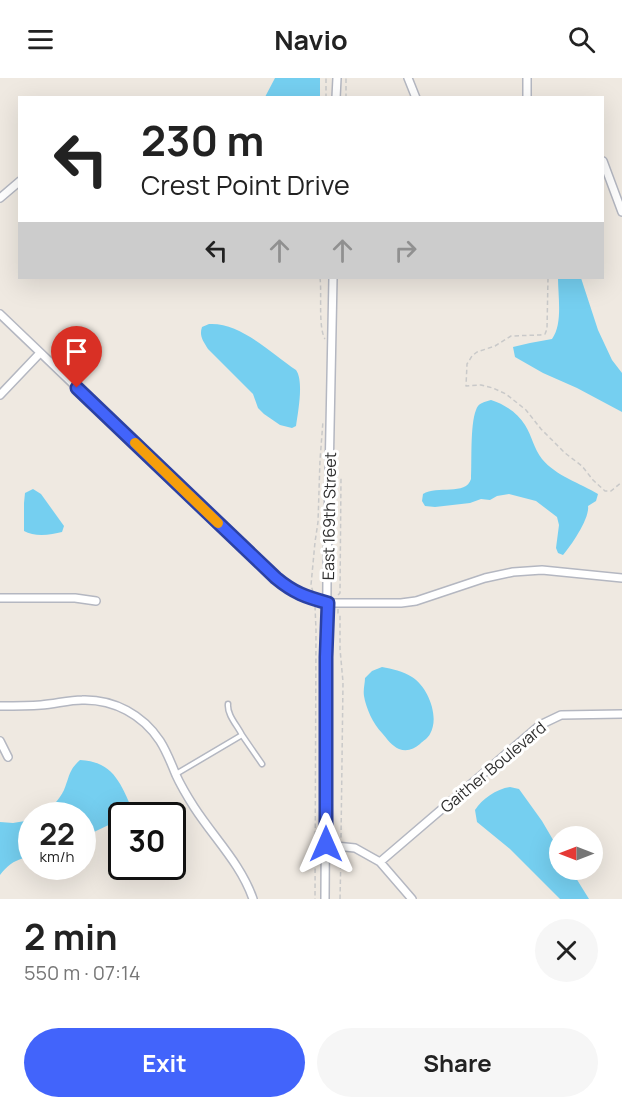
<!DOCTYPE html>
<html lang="en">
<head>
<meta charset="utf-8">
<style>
	body { margin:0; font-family:Manrope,sans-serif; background:#f6f6f6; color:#222; height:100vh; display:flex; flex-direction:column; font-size:22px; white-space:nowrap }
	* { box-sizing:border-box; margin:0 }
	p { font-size:20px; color:#767676 }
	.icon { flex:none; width:33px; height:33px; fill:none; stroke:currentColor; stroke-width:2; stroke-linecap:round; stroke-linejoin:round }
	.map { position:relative; height:821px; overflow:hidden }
	.panel { display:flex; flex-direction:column; background:#fff; flex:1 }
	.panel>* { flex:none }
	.guide { position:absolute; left:18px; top:18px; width:586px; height:183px; border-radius:0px; box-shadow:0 6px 24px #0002; background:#fff; color:#222; overflow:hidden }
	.needle { width:39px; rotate:270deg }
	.tools { position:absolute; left:549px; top:748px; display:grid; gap:12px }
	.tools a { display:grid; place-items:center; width:54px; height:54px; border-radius:50%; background:#fff; box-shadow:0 6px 24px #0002; font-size:30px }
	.speed { position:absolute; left:18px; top:724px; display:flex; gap:12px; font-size:30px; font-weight:700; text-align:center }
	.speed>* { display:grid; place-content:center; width:78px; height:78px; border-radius:50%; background:#fff; box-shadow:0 6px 24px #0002; line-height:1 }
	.speed small { font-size:15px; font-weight:400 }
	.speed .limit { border:3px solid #111; border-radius:9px; background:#fff; color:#111 }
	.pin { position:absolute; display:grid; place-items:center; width:51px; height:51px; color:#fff; margin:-62px -26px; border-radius:50% 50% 50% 0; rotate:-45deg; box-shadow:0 0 6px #0007 }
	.pin .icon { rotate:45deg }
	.me { position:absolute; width:66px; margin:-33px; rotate:0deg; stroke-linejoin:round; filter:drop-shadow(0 0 4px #0008) }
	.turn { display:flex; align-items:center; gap:21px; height:126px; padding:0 24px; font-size:27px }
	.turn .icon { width:78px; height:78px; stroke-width:2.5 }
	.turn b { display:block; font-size:42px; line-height:51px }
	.lanes { display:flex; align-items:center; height:57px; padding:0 24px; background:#0003; justify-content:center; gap:30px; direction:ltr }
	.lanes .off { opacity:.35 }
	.round { display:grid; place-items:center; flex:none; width:63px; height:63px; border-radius:32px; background:#f6f6f6 }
	.summary { display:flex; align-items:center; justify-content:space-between; height:102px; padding:0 24px }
	h1 { font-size:36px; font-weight:700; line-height:45px }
	.primary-button { display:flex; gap:12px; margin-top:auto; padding:12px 24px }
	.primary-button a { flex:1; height:69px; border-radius:36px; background:#4264fb; color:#fff; font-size:24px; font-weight:700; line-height:69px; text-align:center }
	.primary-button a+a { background:#f6f6f6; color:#222 }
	header { display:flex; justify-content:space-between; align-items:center; height:78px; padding:0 24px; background:#fff; font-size:27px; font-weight:700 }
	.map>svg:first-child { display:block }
	.water { fill:#75cff0 }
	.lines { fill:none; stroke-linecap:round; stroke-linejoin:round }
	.lane-casing { stroke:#b4b7c1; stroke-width:7 }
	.street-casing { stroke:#b4b7c1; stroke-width:10 }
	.path { stroke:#c9c9c9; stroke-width:1.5; stroke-dasharray:4.5 3; stroke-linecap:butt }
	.lane { stroke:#fff; stroke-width:4 }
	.street { stroke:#fff; stroke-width:7 }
	.route-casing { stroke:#2b41a3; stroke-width:15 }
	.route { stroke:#4264fb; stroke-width:10 }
	.slow { stroke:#f59e0b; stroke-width:10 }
	.labels { text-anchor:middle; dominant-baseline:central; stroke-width:6; stroke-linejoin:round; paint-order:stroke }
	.street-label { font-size:16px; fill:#2e2e2e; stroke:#fff }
</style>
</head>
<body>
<header><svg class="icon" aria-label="menu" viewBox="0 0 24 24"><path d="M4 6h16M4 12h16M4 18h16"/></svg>Navio<svg class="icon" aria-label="search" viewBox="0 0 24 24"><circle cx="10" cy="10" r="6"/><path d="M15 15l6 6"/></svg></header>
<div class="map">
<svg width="622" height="821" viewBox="0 0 622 821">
	<rect width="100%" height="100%" fill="#efe9e1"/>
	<path class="water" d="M 275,0 L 320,0 L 320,19 L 265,19 Z
		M 558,200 L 581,200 L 598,252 L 612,282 L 622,295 L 622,334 L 577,310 L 543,295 L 515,279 L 513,269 L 530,265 L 552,261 C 563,246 558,218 558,200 Z
		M 209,246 C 240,244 271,275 296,292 C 304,303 298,334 296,348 L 292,350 L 280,347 L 264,336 L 258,330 L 253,316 L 208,271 C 203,263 199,258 202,249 Z
		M 491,322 C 504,326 518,335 525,347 C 532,358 534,371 542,381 C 556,398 580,405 598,416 L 596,423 L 588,428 C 590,440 571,468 563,477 L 558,475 L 556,470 L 559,447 L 557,439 L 536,423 L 509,416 L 497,418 L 490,422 L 481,421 L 470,425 L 435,429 L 425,428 L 422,423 L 423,416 C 437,407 466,418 471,401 C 472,384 470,347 476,332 C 478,325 484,324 491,322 Z
		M 33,411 L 41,416 L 64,448 L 62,454 C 51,457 34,459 24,453 L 24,425 L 25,415 Z
		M 382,589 C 392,591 403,593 412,599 C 428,609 440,639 430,656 C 428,660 423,663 420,666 C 414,671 407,674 399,671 C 392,668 387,661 382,655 C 373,646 366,630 364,618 C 363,612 365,605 365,600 L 372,593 Z
		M 80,682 C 115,684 121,707 134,735 L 130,738 L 122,738 L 121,741 L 94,754 L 83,762 L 82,738 L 43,738 C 51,730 59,722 64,712 C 70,698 68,693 80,682 Z
		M 510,709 L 519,711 L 542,743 L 559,772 L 560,792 L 571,792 L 589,821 L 560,821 L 510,771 L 477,744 L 475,732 C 482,721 496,711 510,709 Z
		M 31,742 L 31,785 L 24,780 C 13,783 7,788 0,797 L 0,744 L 13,745 Z"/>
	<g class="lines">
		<defs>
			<path id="lane" d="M 242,657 L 262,686
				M 176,696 L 242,657 C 237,647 227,637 228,626"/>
			<path id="street" d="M 408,0 L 416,20
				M 336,20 L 337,0
				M 527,20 L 527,0
				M 603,83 L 622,134
				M 0,120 L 20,103
				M 0,236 L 276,500 L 287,509 L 307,520 L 328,525 L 401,525 L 416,523 L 485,500 L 513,494 L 542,492 L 622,500
				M 0,317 L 40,275
				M 0,520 L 75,520 L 96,523
				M 0,628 C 14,628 28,628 41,627 C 55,626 69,622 82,622 C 114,621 143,637 160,663 C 167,674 171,685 176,697 C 181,708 187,718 194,729 C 214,760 241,786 253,821
				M 0,663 L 8,679
				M 326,767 L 355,770 L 380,784 L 412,821
				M 380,784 L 540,647 L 561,637 L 622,636
				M 325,821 L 327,499 L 333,200"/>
		</defs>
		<use href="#lane" class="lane-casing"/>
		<use href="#street" class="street-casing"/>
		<path class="path" d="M 326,20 L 326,0
			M 346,20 L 346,0
			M 320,200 C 322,215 318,249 325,261
			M 548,200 L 547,251 L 545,256 L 540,257 L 511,258 L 495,268 L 477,274 L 472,278 L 467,286 L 466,308 L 481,307 L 493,310 L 506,316 L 526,332 L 541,351 L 565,375 L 582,388 L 593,402 L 605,413 L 611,413 L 622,404
			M 313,514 L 311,507 L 315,464 L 318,444 L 320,382 L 323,343
			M 338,517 L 340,515 L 341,399
			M 315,528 L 316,552 L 315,821
			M 338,531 L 338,535 L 340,537 L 340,571 L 343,604 L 341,761
			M 340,821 L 341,775"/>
		<use href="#lane" class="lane"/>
		<use href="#street" class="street"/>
	</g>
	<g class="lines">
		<defs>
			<path id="route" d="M 77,310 L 276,500 C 294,515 306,519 328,525 L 326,579 L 326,766"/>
		</defs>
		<use href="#route" class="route-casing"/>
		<use href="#route" class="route"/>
		<path class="slow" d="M 135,365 L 218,445"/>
	</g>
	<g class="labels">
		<g class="street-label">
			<text transform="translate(329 438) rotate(-89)">East 169th Street</text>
			<text transform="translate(493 689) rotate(-40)">Gaither Boulevard</text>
		</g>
	</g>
</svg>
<div class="tools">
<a><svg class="needle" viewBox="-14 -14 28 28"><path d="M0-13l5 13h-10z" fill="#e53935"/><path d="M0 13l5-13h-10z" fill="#767676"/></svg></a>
</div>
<div class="speed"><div>22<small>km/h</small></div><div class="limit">30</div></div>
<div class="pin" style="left:77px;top:310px;background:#d93025"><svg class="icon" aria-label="arrive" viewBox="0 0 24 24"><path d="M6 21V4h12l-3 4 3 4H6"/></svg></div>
<svg class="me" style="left:326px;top:766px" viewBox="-20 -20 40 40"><path d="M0-17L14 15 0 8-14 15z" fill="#4264fb" stroke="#fff" stroke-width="4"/></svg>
<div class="guide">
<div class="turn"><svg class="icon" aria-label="left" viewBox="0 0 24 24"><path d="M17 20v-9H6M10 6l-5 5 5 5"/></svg><div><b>230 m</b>Crest Point Drive</div></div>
<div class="lanes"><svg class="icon" aria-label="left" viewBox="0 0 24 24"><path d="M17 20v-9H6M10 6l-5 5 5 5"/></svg><svg class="icon off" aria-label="ahead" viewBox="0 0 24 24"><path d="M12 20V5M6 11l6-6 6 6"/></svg><svg class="icon off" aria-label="ahead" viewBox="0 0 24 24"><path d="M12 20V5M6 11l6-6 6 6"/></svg><svg class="icon off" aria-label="right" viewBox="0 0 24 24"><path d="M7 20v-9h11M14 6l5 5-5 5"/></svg></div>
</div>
</div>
<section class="panel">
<div class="summary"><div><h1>2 min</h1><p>550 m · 07:14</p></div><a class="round"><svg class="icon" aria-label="close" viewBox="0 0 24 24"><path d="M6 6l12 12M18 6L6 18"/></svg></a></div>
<div class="primary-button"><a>Exit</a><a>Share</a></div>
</section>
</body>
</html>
